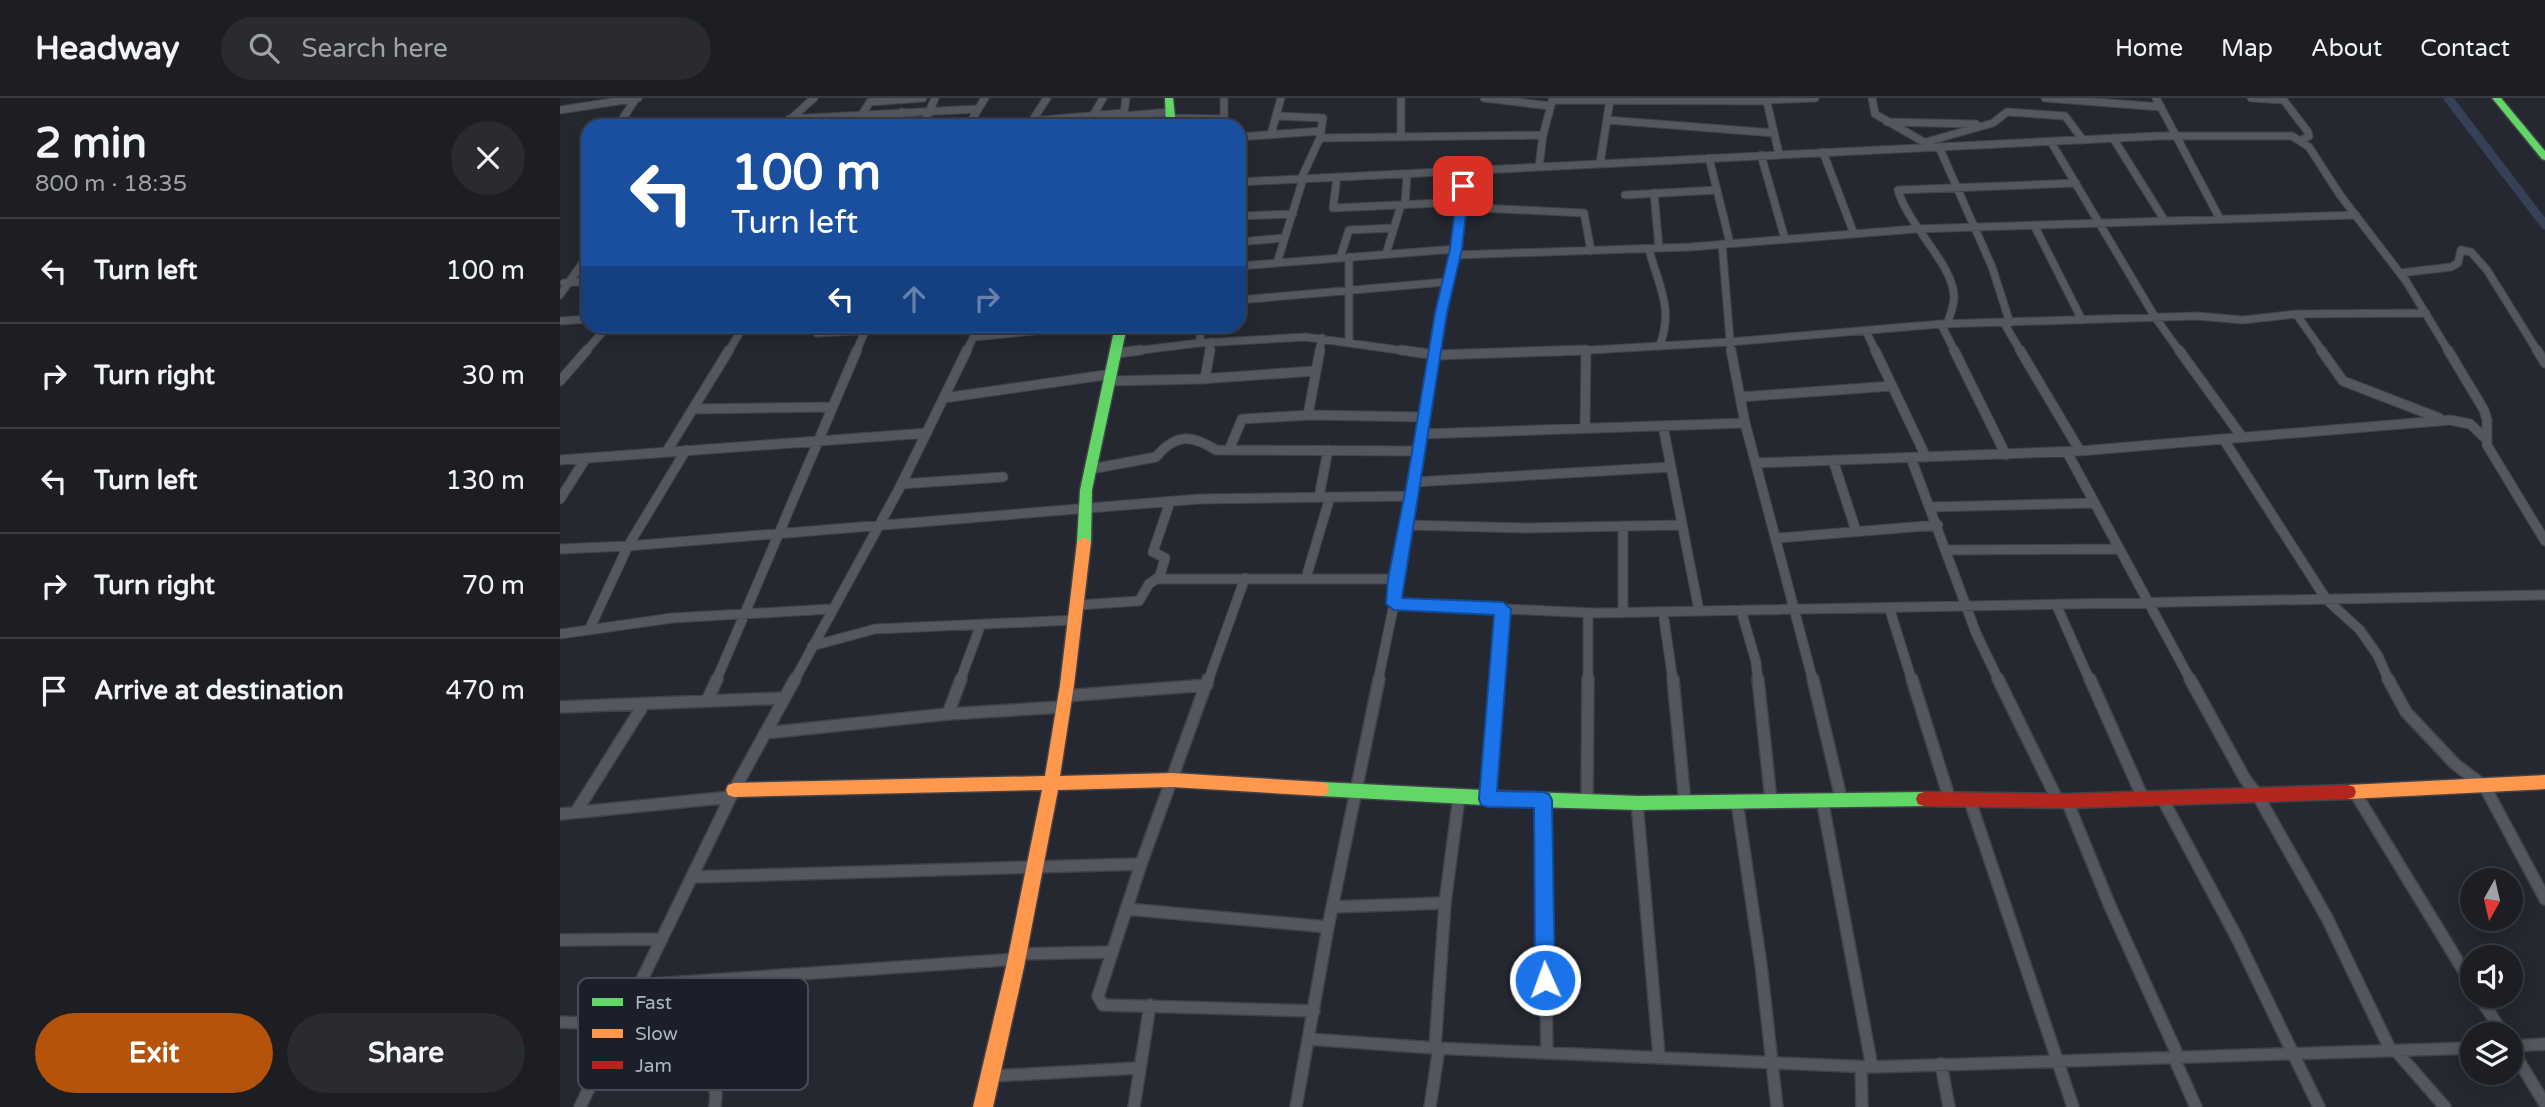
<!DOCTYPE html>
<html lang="en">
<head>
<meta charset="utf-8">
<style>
	body { margin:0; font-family:"Varela Round",sans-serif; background:#292b31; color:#f1f3f6; height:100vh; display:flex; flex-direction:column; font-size:26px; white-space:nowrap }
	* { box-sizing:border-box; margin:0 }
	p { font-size:23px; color:#a0a2a6 }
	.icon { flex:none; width:38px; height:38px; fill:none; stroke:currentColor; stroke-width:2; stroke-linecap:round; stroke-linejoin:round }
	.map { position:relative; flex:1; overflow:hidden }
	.panel { display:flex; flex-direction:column; background:#1c1e24; width:560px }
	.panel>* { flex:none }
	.hud { position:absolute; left:21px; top:21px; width:665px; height:214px; border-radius:21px; box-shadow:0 4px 18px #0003,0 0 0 2px #3a3c41; background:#1a4fa0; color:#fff; overflow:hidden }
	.needle { width:46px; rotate:188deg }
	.fabs { position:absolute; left:1900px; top:770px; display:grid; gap:14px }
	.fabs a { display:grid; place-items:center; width:63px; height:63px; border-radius:50%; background:#1c1e24; box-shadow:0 4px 18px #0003,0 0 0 2px #3a3c41; font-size:35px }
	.pin { position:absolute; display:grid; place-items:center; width:60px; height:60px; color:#fff; margin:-30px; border-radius:14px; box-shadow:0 4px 10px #0006 }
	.me { position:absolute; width:77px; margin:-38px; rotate:358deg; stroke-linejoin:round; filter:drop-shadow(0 0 5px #0008) }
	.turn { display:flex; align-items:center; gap:24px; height:147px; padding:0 35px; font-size:32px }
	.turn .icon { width:91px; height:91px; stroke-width:2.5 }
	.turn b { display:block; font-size:49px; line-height:60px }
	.lanes { display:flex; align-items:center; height:66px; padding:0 35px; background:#0003; justify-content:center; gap:35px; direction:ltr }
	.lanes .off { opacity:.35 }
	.round { display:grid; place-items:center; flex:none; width:74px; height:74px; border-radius:37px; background:#292b31 }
	.head { display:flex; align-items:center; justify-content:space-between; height:119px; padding:0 35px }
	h1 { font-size:42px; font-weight:700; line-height:52px }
	.button { display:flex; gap:14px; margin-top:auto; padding:14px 35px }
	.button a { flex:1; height:80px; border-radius:42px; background:#b45309; color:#fff; font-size:28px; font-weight:700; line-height:80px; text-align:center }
	.button a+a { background:#292b31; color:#f1f3f6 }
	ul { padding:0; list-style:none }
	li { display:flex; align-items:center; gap:21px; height:105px; padding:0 35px; border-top:2px solid #3a3c41 }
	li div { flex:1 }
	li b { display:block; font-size:26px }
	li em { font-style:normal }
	header { display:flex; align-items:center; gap:42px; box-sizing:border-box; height:98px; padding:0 35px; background:#1c1e24; border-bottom:2px solid #3a3c41 }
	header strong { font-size:33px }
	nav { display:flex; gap:38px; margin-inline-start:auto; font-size:24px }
	.search { width:490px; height:63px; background:#292b31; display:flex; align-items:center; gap:18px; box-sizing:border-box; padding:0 24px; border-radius:38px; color:#a0a2a6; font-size:26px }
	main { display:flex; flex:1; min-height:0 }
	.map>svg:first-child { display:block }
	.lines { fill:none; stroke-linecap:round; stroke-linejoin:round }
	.canal { stroke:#364158; stroke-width:9 }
	.street-far2-casing { stroke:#414349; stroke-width:9 }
	.street-far1-casing { stroke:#414349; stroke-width:11 }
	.street-casing { stroke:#414349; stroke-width:14 }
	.fast-casing { stroke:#414349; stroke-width:3 }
	.slow-casing { stroke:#414349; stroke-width:3 }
	.jam-casing { stroke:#414349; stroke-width:3 }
	.street-far2 { stroke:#55575e; stroke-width:7 }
	.street-far1 { stroke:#55575e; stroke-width:9 }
	.street { stroke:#55575e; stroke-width:11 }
	.fast { fill:#63d668; fill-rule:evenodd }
	.slow { fill:#ff974d; fill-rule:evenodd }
	.jam { fill:#b3261e; fill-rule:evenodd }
	.route { fill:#1a73e8; stroke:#114b97; stroke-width:2 }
	.key { fill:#1a1f29; stroke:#464c57; stroke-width:2 }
	.key-label { font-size:19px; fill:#aeb4c2 }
</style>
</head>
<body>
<header>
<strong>Headway</strong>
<div class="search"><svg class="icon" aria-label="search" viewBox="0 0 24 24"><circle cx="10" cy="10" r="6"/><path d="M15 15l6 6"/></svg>Search here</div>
<nav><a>Home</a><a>Map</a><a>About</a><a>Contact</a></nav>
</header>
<main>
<section class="panel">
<div class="head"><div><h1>2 min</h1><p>800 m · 18:35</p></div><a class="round"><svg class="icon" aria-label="close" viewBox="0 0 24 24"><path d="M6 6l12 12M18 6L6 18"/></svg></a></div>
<ul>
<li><svg class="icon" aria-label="left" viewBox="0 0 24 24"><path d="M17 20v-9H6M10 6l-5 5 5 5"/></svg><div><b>Turn left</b></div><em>100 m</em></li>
<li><svg class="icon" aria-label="right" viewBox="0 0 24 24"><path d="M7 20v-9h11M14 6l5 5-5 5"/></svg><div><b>Turn right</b></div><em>30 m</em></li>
<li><svg class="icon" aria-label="left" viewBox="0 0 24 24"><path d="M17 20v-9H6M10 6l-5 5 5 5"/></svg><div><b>Turn left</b></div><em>130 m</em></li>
<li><svg class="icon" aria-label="right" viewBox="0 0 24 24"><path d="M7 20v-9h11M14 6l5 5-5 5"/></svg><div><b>Turn right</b></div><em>70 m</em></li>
<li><svg class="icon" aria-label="arrive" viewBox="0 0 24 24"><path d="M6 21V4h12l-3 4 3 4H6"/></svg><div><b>Arrive at destination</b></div><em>470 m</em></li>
</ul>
<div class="button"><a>Exit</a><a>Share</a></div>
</section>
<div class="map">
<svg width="1985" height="1009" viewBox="0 0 1985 1009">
	<rect width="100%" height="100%" fill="#252830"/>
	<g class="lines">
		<path class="canal" d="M 1888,0 L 1985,127"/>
		<defs>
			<path id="street-far2" d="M 664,0 L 664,28
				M 841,0 L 841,39
				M 924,0 L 990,8
				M 1206,0 L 1219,56
				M 1312,0 L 1315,16 L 1369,47
				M 1485,0 L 1601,9
				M 1596,0 L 1660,121
				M 1691,0 L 1724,2
				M 1722,0 L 1748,34 L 1749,38 L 1742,42
				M 992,2 L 1207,3
				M 1206,2 L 1255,0
				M 0,12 L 78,0
				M 302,16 L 310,4 L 363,0
				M 534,16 L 543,0
				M 564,18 L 611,14
				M 716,18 L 763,20 L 760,40 L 741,81
				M 611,20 L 662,21
				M 229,21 L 418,11
				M 1047,22 L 1214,35
				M 471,23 L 564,15
				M 1327,24 L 1416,26
				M 470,26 L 487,0
				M 58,28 L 76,0
				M 223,28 L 254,0
				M 336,28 L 342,14
				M 363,28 L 375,0
				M 408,28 L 425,0
				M 562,28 L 566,0
				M 711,36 L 721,0
				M 679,39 L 761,33
				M 760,40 L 983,37
				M 1553,40 L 1605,123
				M 1366,44 L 1433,25 L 1447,14 L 1505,18 L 1523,42
				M 1491,44 L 1595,219 L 1620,254
				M 1379,49 L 1432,169 L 1450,225
				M 1263,54 L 1294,136
				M 1201,57 L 1225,141
				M 1149,60 L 1170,145
				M 1040,65 L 1050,2
				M 979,69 L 983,37 L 993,0
				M 777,79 L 773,110 L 901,104
				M 679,84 L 1599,38 L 1732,38 L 1749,49 L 1780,97 L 1846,183 L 1889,254
				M 1094,95 L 1099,150
				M 1065,97 L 1157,92
				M 845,107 L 847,76
				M 901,109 L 1024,115 L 1031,153
				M 679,118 L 733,116
				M 1474,127 L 1522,222
				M 679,144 L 723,140
				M 1162,146 L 1171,254
				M 1089,151 C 1098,188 1114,208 1100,247
				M 826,156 L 841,107
				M 895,157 L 1130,149 L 1355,131 L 1796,117
				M 789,159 L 789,245
				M 780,160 L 789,132 L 834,130
				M 717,165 L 743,81
				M 679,168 L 896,151
				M 1840,175 L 1891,169 L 1898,165 L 1901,152 L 1911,154 L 1927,172 L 1978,254
				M 4,185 L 28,183
				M 0,197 L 28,157
				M 679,202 L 886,184
				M 1736,216 L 1763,254
				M 0,223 L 28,221
				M 1444,225 L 1461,254
				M 1381,226 L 1395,254
				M 1387,226 C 1390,217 1394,209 1394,199 C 1394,167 1348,128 1338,92 L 1516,85
				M 256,228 L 257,235 L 395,228
				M 1306,233 L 1316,254
				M 414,239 L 525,228
				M 639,245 L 642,228
				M 25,254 L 48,228
				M 168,254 L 184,228
				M 296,254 L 305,233
				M 406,254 L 419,228
				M 566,254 L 639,245 L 746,239 L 853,254
				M 649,254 L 651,244
				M 759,254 L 762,240
				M 875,254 L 886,184 L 895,157 L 905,72
				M 996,254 L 1169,244 L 1381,226 L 1637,218 L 1683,222 L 1736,216 L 1866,215"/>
			<path id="street-far1" d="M 841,252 L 876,257 L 1026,252
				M 1171,252 L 1185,325 L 1253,583
				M 1315,252 L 1366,359
				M 1394,252 L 1446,357
				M 1460,252 L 1520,353
				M 1619,252 L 1682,339
				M 1761,252 L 1783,283 L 1879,320
				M 1888,252 L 1924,312 L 1927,322 L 1927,347 L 1985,443
				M 1977,252 L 1985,265
				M 557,255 L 581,252
				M 645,281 L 650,252
				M 0,283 L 27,252
				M 551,283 L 640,281 L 755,273
				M 1180,299 L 1332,288
				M 384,300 L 552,276
				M 133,311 L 271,309
				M 748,317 L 760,252
				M 1103,328 L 1139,513
				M 1025,330 L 1026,252
				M 861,336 L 1185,325
				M 1664,342 L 1766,501 L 1800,532 L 1818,558 L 1829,583
				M 669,352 L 682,321 L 751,317 L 863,319
				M 107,353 L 169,252
				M 1507,354 L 1631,583
				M 1351,360 L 1416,535 L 1439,583
				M 0,362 L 367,335
				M 1273,362 L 1296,433
				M 1196,365 L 1520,353 L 1890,322 L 1910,326 L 1925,340
				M 531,371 L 596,359 C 615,336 631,336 656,352 L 859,353
				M 854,384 L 1111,369
				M 341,386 L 443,379
				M 759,399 L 768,352
				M 0,401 L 26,360
				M 1371,409 L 1534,405
				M 846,427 L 966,430 L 1122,427
				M 1063,428 L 1063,515
				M 1217,440 L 1378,427
				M 0,451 L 68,448 L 639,401 L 852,398
				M 1387,452 L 1559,451
				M 746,480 L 770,399
				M 599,481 L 605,460 L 593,454 L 610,404
				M 834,506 L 1034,515 L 1985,497
				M 1496,506 L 1530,583
				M 518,507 L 579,503 L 589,486 L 596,481 L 836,481
				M 1329,509 L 1352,583
				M 1181,512 L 1196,564 L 1198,583
				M 1103,514 L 1113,583
				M 29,532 L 68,448 L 126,352
				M 0,536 L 112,520 L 271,511
				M 252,548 L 315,531 L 516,522
				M 156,583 L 297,252
				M 234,583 L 339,391 L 407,252
				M 400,583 L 421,526
				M 648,583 L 685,480
				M 818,583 L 834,506 L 875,252
				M 937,583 L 943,511
				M 1028,583 L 1028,515"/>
			<path id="street" d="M 648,581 L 581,766 L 538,898 L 543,907 L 754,913
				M 1113,581 L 1125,705
				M 1198,581 L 1211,702
				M 1253,581 L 1281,700
				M 1352,581 L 1390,702
				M 1438,581 L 1498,703
				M 1530,581 L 1583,700
				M 1630,581 L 1685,681 L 1698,698 L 1767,820 L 1831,953
				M 1828,581 L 1846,614 L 1895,666 L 1925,689 L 1985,801
				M 504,598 L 647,587
				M 147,603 L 157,581
				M 0,609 L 224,600
				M 388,616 L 401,581
				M 205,635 L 388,616 L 502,609
				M 1794,693 L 1913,888
				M 1602,700 L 1676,838 L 1759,1009
				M 928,701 L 937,581
				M 1262,701 L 1312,969
				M 983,702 L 987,954
				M 1027,702 L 1028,581
				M 1410,703 L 1513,1009
				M 1507,703 L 1550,808 L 1619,960
				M 1077,704 L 1099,958
				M 1177,704 L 1201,867 L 1217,1009
				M 16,714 L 84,606
				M 0,716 L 171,699
				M 132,779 L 581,766
				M 772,809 L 885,805
				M 566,811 L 768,829
				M 0,842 L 102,841
				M 459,856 L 551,854
				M 79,887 L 458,861
				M 1919,898 L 1943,936
				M 0,924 L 60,927
				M 56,934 L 123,939 L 135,944 L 143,954 L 156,996 L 155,1009
				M 748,941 L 875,950 L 1312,969 L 1913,950
				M 1951,948 L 1985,946
				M 875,950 L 885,805 L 899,699
				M 1951,950 L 1985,1006
				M 1836,953 L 1885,1009
				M 1614,960 L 1636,1009
				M 1381,966 L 1389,1009
				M 1301,969 L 1302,1009
				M 432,978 L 579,970
				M 20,1009 L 174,692 L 235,581
				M 574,1009 L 590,907
				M 736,1009 L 768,829 L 819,581
				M 870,1009 L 879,950"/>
			<path id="fast" d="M 605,0 L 613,0 L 616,28 L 606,28 Z
				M 1932,0 L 1941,0 L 1985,53 L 1985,62 L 1982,61 Z
				M 555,228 L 567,228 L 532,392 L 531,444 L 524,449 L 517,444 L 520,392 Z
				M 761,684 L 942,693 L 1079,698 L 1364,694 L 1370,696 L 1372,701 L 1370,706 L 1364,708 L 1079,712 L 942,708 L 761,698 L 755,696 L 753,691 L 755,686 Z"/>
			<path id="slow" d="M 524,439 L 531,444 L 514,587 L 500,678 L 612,675 L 761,684 L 767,686 L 769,691 L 767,696 L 761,698 L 612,689 L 498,692 L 464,869 L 433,1009 L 413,1009 L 446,869 L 482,692 L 174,699 L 168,697 L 166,692 L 168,687 L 174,685 L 485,678 L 500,587 L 517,444 Z
				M 1985,677 L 1985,691 L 1788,701 L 1782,699 L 1780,694 L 1782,689 L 1788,687 Z"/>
			<path id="jam" d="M 1788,687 L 1794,689 L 1796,694 L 1794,699 L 1788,701 L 1507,710 L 1364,708 L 1358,706 L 1356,701 L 1358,696 L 1364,694 L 1507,696 Z"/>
		</defs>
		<use href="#street-far2" class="street-far2-casing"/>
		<use href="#street-far1" class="street-far1-casing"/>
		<use href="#street" class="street-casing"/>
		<use href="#fast" class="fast-casing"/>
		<use href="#slow" class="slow-casing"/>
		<use href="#jam" class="jam-casing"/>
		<use href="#street-far2" class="street-far2"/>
		<use href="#street-far1" class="street-far1"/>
		<use href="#street" class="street"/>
		<use href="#fast" class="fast"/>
		<use href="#slow" class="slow"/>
		<use href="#jam" class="jam"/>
	</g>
	<path class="route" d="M 903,85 L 909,88 L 902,151 L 887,215 L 842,500 L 943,504 L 951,511 L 937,693 L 983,694 L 989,696 L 992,702 L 995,882 L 992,889 L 985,892 L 978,889 L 975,882 L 974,710 L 928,709 L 921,707 L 919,701 L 934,517 L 834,512 L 826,506 L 828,481 L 847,384 L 875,215 L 890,151 L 898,88 Z"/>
	<rect x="18" y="880" width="230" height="112" rx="10" class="key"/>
	<rect x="32" y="900" width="31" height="8" fill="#63d668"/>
	<rect x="32" y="931" width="31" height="9" fill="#ff974d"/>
	<rect x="32" y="963" width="31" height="8" fill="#b3261e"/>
	<g class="key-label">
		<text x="75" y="911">Fast</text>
		<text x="75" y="942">Slow</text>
		<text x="75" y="974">Jam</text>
	</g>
</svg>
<div class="fabs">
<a><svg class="needle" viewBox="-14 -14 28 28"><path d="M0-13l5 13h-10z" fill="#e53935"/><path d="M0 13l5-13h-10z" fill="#a0a2a6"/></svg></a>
<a><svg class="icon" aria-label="sound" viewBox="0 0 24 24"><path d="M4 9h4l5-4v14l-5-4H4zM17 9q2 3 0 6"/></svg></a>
<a><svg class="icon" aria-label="layers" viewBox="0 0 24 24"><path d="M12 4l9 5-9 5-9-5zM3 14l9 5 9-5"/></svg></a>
</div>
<div class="pin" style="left:903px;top:88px;background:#d93025"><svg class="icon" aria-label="arrive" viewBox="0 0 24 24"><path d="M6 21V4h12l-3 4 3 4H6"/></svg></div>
<svg class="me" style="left:985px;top:882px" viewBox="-20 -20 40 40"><circle r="17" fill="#1a73e8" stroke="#fff" stroke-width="3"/><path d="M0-11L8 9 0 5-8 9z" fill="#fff"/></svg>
<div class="hud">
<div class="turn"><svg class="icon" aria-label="left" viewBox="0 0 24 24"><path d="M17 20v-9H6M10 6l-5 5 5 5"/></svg><div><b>100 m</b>Turn left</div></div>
<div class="lanes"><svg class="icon" aria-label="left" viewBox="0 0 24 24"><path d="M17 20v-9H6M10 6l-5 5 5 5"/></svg><svg class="icon off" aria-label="ahead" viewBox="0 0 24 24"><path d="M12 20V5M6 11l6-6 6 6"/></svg><svg class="icon off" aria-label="right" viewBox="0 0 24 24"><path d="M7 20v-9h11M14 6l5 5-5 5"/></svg></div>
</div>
</div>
</main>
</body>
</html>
